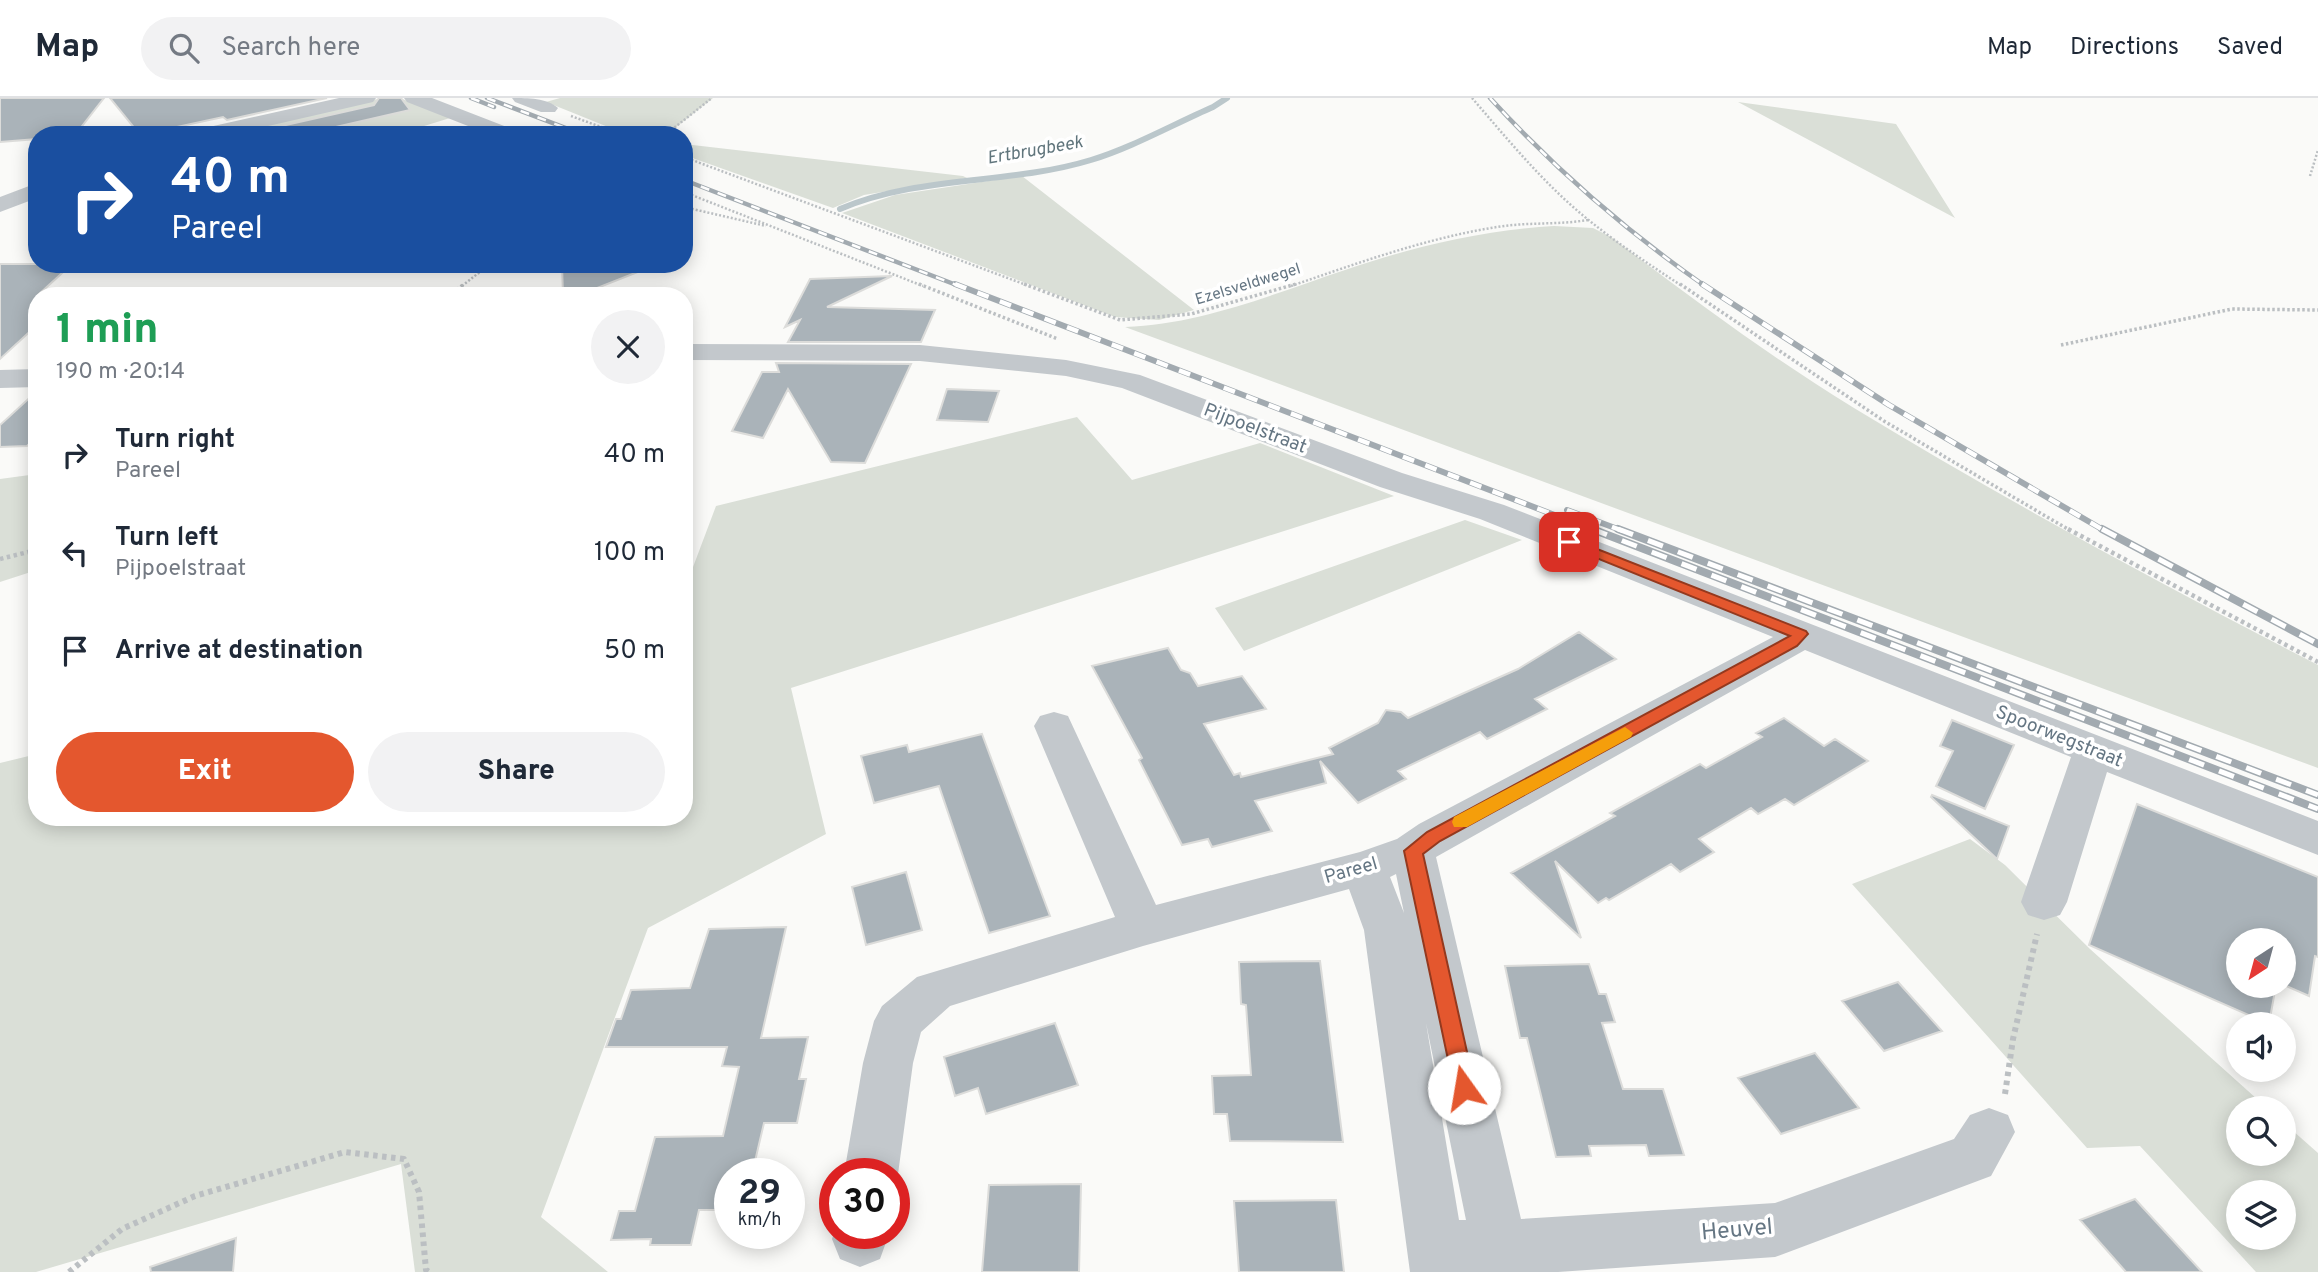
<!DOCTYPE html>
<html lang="en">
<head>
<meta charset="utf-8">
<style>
	body { margin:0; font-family:Overpass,sans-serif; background:#f2f2f3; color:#1f2937; height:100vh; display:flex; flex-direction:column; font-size:26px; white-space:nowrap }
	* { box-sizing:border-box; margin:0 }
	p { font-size:23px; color:#747a83 }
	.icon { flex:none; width:38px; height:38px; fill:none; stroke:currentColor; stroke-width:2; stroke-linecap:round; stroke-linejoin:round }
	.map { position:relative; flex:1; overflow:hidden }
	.sheet { position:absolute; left:28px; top:189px; width:665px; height:539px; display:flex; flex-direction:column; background:#fff; border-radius:28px; box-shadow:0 4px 18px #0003 }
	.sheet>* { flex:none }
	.hud { position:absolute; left:28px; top:28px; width:665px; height:147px; border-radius:28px; box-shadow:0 4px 18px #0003; background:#1a4fa0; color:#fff; overflow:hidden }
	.needle { width:46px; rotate:216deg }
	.controls { position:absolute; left:2226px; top:830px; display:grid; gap:14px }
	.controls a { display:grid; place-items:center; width:70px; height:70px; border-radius:50%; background:#fff; box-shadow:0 4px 18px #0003; font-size:35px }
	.speed { position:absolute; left:714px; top:1060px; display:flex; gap:14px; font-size:35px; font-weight:700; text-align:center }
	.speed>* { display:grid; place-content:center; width:91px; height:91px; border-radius:50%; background:#fff; box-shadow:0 4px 18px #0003; line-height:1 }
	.speed small { font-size:18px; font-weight:400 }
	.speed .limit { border:10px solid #d22; background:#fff; color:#111 }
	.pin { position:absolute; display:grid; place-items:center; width:60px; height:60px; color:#fff; margin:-30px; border-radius:14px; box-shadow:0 4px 10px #0006 }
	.me { position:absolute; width:77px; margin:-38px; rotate:347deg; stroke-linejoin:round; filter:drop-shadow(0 0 5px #0008) }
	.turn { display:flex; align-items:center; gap:24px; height:147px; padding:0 28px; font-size:32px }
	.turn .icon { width:91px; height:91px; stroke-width:2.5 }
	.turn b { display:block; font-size:49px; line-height:60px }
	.round { display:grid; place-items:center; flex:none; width:74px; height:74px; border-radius:37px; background:#f2f2f3 }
	.overview { display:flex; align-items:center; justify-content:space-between; height:119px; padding:0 28px }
	h1 { font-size:42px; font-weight:800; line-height:52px; color:#1e9e55 }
	.cta { display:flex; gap:14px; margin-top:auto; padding:14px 28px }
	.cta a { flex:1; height:80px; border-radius:42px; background:#e4572e; color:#fff; font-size:28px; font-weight:800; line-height:80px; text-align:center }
	.cta a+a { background:#f2f2f3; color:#1f2937 }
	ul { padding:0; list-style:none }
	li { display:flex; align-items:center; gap:21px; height:98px; padding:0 28px }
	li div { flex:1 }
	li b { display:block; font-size:26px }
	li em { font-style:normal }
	header { display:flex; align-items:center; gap:42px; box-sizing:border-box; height:98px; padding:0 35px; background:#fff; border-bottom:2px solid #e0e1e3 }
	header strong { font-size:33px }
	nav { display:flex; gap:38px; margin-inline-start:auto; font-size:24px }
	.search { width:490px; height:63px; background:#f2f2f3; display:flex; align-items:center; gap:18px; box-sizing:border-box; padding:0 24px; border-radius:38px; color:#747a83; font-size:26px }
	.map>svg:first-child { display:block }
	.green { fill:#dadfd7; fill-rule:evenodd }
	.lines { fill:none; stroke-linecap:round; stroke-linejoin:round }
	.stream { stroke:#bbc7cb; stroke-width:6 }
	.building { fill:#aab3b9; stroke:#dcdcda; stroke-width:2 }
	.path-far3 { stroke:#bbbfc2; stroke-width:2.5; stroke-dasharray:2 2; stroke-linecap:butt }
	.path-far2 { stroke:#bbbfc2; stroke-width:3.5; stroke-dasharray:2.5 2.5; stroke-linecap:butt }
	.path-far1 { stroke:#bbbfc2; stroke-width:4.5; stroke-dasharray:3.5 3.5; stroke-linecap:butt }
	.path { stroke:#bbbfc2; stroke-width:6; stroke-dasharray:4.5 4.5; stroke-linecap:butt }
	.minor { fill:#c3c8cc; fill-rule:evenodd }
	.rail-far2-casing { stroke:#a2aab0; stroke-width:4.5 }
	.rail-far1-casing { stroke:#a2aab0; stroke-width:6 }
	.rail-casing { stroke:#a2aab0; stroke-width:8 }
	.rail-far2 { stroke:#fff; stroke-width:2.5; stroke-dasharray:9; stroke-linecap:butt }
	.rail-far1 { stroke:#fff; stroke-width:4.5; stroke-dasharray:12; stroke-linecap:butt }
	.rail { stroke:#fff; stroke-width:5; stroke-dasharray:16; stroke-linecap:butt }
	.route { fill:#e4572e; stroke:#94391e; stroke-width:2 }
	.slow { fill:#f59e0b }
	.labels { text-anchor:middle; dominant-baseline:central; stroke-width:7; stroke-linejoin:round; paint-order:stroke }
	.far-street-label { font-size:16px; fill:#657683; stroke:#fff }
	.far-water-label { font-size:18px; font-style:italic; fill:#60757c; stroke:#fff }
	.street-label { font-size:19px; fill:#657683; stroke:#fff }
	.near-street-label { font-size:23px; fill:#657683; stroke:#fff }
</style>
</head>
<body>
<header>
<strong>Map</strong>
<div class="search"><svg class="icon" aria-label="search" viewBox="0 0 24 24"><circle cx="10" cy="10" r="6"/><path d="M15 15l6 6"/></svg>Search here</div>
<nav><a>Map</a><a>Directions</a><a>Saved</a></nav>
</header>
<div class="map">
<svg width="2318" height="1174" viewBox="0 0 2318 1174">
	<rect width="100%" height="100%" fill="#fafaf8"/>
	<path class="green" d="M 382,0 L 400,0 L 450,20 L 395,37 L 239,37 L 236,33 Z
		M 560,0 L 713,0 L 666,37 L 628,37 L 546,4 Z
		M 1738,4 L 1896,26 L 1955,120 Z
		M 684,46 L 963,78 L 967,80 L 864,97 L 833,110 L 684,57 Z
		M 1022,78 L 1194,212 L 1159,222 L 1115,219 L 842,115 L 895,97 Z
		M 1554,128 L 1593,130 L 1611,139 C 1690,199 1769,258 1854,310 C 2005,402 2161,486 2318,567 L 2318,670 L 1125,229 C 1202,226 1273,196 1345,172 C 1412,149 1483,132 1554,128 Z
		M 1077,319 L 1132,382 L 1260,345 L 1394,398 L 791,590 L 826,736 L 648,830 L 541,1119 L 608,1174 L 415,1174 L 401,1066 L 36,1174 L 0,1174 L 0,665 L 37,656 L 37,719 L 684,719 L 684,493 L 716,408 Z
		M 37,376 L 37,472 L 0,484 L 0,381 Z
		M 1465,422 L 1522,442 L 1244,553 L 1215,510 Z
		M 1970,741 L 2005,767 L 2090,851 L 2267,1010 L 2238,1010 L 2238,1055 L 2284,1055 L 2284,1025 L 2318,1055 L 2318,1174 L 2256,1174 L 2140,1048 L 2087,1050 L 1852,786 ZM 2238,1094 L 2284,1094 L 2284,1139 L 2238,1139 Z"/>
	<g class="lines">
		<path class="stream" d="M 840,111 C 919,77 1009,87 1091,62 C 1131,50 1174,26 1213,9 L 1227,0"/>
	</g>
	<path class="building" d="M 0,0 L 104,0 L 75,37 L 37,37 L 37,41 L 0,44 Z
		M 110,0 L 327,0 L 227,22 L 223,19 L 140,37 Z
		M 379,0 L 401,0 L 410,12 L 301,37 L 242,37 L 374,7 Z
		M 0,166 L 72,166 L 37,198 L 37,227 L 0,261 Z
		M 562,166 L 652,166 L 653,168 L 577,198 L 563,198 Z
		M 892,178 L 827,209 L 935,212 L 921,244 L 788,244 L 800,222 L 785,229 L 810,181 Z
		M 776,265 L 911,266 L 865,365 L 831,364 L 788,291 L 763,340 L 732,333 L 762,274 L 779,274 Z
		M 947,291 L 999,293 L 988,324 L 937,322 Z
		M 37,293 L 37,339 L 27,348 L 0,349 L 0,327 Z
		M 1579,534 L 1616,561 L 1535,601 L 1547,611 L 1487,641 L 1480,634 L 1398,673 L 1406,681 L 1358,705 L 1320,663 L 1326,685 L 1255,703 L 1272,733 L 1212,749 L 1208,741 L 1182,747 L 1139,662 L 1142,660 L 1092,568 L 1168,550 L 1181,572 L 1190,575 L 1198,588 L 1242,578 L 1266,611 L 1204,626 L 1234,677 L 1240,675 L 1241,679 L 1333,656 L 1329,650 L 1378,625 L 1386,612 L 1401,614 L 1408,620 L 1518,571 Z
		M 1784,620 L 1824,648 L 1835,641 L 1868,663 L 1794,707 L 1785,701 L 1758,716 L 1751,710 L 1699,741 L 1714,754 L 1680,774 L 1671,766 L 1609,802 L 1606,800 L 1598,805 L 1555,763 L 1581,840 L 1511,775 L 1615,718 L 1610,715 L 1700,666 L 1706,670 L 1762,639 L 1756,635 Z
		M 1952,622 L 2014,647 L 1985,711 L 1936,688 L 1953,653 L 1940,648 Z
		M 982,636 L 1050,818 L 989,835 L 939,688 L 874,705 L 861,658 L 907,647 L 909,654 Z
		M 1932,697 L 2009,728 L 1997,761 L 1931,699 Z
		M 2137,706 L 2318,779 L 2318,859 L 2315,858 L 2309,898 L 2284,887 L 2284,842 L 2238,842 L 2238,887 L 2276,887 L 2269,926 L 2089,847 Z
		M 906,774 L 922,832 L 866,847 L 852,789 Z
		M 786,829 L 761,940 L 808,939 L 799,981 L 806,981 L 797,1025 L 764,1025 L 752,1076 L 730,1076 L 730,1112 L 699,1112 L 691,1147 L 650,1147 L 651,1141 L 611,1142 L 619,1113 L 635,1113 L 655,1039 L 723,1038 L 739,969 L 722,968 L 727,949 L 606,949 L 616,921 L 621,921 L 631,892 L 690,890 L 709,831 Z
		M 1320,863 L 1343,1044 L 1230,1043 L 1227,1016 L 1214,1016 L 1212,978 L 1251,977 L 1246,907 L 1241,906 L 1239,864 Z
		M 1589,866 L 1599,896 L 1606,896 L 1615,924 L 1602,925 L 1623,991 L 1663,991 L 1684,1057 L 1649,1058 L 1646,1047 L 1589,1048 L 1591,1058 L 1556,1059 L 1527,940 L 1520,940 L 1505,868 Z
		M 1898,884 L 1942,933 L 1884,953 L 1842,903 Z
		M 1055,925 L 1078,987 L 986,1016 L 978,990 L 955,998 L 944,959 Z
		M 1815,955 L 1859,1010 L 1781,1036 L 1738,980 Z
		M 1081,1086 L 1079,1174 L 982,1174 L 989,1087 Z
		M 2135,1101 L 2202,1174 L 2126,1174 L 2080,1122 Z
		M 1336,1102 L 1344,1174 L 1239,1174 L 1234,1103 Z
		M 236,1140 L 233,1174 L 151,1174 L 150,1169 Z"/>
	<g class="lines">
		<path class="path-far3" d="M 1472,0 C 1504,37 1535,75 1572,108 C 1606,138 1644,163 1682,188
			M 571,18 L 623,37
			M 665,37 L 712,0
			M 684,59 L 1029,188
			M 2310,78 L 2318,52
			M 684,94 L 923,188
			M 684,109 L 766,128
			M 462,188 L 490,166
			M 1291,188 C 1358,165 1427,140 1497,129 C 1527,124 1558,127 1588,122"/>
		<path class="path-far2" d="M 919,186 L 1058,241
			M 1024,186 L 1120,222 L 1191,216 L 1296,186
			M 1680,186 L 1884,323 L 2071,433
			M 449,198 L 464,186
			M 2061,247 L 2232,211 L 2318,212"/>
		<path class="path-far1" d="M 2068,431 L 2318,564
			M 0,461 L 32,453 L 37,449"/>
		<path class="path" d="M 2005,996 L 2013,941 L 2037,836
			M 69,1174 L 122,1131 L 195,1098 L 345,1054 L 404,1061 L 419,1094 L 426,1172 L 429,1174"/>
		<path class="minor" d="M 339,0 L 376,0 L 373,4 L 229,37 L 190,37 L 193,33 L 200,31 Z
			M 404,0 L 432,0 L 517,33 L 520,37 L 491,37 L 407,4 Z
			M 512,0 C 528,0 547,0 558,10 L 555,14 L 541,14 L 515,4 Z
			M 37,85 L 37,100 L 0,114 L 0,99 Z
			M 684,246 L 920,247 L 1066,262 L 1140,277 L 1402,375 L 1504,407 L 2318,723 L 2318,757 L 2107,674 L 2067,804 L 2060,817 L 2044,822 L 2028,817 L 2021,804 L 2071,659 L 1805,552 L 1436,759 L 1521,1121 L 1775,1105 L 1954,1041 L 1970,1017 L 1989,1010 L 2008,1017 L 2015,1034 L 1991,1078 L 1775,1159 L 1558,1174 L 1410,1174 L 1364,832 L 1349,791 L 1143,848 L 950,908 L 921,934 L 913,965 L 898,1076 L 894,1085 L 894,1076 L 844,1076 L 863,965 L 874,923 L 882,908 L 917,879 L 1115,819 L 1034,628 L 1040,618 L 1054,614 L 1068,618 L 1156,807 L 1360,754 L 1397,741 L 1419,726 L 1773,539 L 1480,421 L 1380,389 L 1122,290 L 1066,278 L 920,263 L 684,262 ZM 1396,776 L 1404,815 L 1390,779 ZM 1426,925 L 1466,1122 L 1459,1122 Z
			M 37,271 L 37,289 L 0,290 L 0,272 Z
			M 835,1132 L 835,1136 L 889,1136 L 880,1161 L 860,1169 L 840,1161 L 832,1141 Z"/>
		<defs>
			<path id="rail-far2" d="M 471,0 L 494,9
				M 487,0 L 584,37
				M 1490,0 C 1555,71 1626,133 1705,188
				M 684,82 L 959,188"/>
			<path id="rail-far1" d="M 955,186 L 1596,433
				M 1702,186 L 1889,307 L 2105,433
				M 1567,412 L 1623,433"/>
			<path id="rail" d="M 1592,431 L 2318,711
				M 1618,431 L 2318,697
				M 2102,431 L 2318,546"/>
		</defs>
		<use href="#rail-far2" class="rail-far2-casing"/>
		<use href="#rail-far1" class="rail-far1-casing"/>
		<use href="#rail" class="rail-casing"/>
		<use href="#rail-far2" class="rail-far2"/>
		<use href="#rail-far1" class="rail-far1"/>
		<use href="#rail" class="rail"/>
	</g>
	<path class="route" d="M 1569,440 L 1806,533 L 1808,536 L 1797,548 L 1440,743 L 1423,756 L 1475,990 L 1472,997 L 1464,1000 L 1457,997 L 1454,990 L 1404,753 L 1427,734 L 1790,538 L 1564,447 L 1562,444 Z"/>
	<path class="slow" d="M 1625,629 L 1633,635 L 1631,639 L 1467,729 L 1454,729 L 1452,724 L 1454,719 Z"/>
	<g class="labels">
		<g class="far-street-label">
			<text transform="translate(1248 187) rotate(-17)">Ezelsveldwegel</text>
		</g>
		<g class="far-water-label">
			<text transform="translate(1035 53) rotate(-10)">Ertbrugbeek</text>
		</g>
		<g class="street-label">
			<text transform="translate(1255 331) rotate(21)">Pijpoelstraat</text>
			<text transform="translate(2059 639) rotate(22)">Spoorwegstraat</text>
			<text transform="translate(1351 773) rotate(-16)">Pareel</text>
		</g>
		<g class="near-street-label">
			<text transform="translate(1737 1133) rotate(-5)">Heuvel</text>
		</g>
	</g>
</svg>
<div class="controls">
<a><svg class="needle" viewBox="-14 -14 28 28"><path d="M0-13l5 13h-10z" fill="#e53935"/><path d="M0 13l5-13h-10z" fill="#747a83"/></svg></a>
<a><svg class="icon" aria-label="sound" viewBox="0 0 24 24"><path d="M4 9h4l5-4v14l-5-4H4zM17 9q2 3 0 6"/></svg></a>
<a><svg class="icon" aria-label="search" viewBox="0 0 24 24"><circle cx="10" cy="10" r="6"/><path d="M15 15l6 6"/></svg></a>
<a><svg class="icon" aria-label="layers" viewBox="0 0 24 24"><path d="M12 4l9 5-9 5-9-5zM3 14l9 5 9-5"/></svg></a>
</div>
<div class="speed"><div>29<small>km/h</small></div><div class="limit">30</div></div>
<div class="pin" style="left:1569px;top:444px;background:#d93025"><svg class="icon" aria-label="arrive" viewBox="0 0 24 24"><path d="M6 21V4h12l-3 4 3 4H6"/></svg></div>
<svg class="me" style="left:1464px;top:990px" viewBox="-20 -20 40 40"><circle r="19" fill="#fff"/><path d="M0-13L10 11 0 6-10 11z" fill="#e4572e"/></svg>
<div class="hud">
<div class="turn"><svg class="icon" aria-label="right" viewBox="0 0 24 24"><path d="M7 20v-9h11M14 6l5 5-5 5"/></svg><div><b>40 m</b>Pareel</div></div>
</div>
<section class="sheet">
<div class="overview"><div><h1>1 min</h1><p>190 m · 20:14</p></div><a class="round"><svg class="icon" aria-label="close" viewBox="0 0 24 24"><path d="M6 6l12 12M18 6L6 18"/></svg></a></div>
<ul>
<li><svg class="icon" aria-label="right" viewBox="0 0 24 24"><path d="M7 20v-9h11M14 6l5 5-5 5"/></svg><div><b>Turn right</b><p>Pareel</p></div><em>40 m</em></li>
<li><svg class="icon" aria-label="left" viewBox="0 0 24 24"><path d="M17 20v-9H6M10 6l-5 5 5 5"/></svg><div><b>Turn left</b><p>Pijpoelstraat</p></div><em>100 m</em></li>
<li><svg class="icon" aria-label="arrive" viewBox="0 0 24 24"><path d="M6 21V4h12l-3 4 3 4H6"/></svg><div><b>Arrive at destination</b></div><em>50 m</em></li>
</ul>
<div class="cta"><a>Exit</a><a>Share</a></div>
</section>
</div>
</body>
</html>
